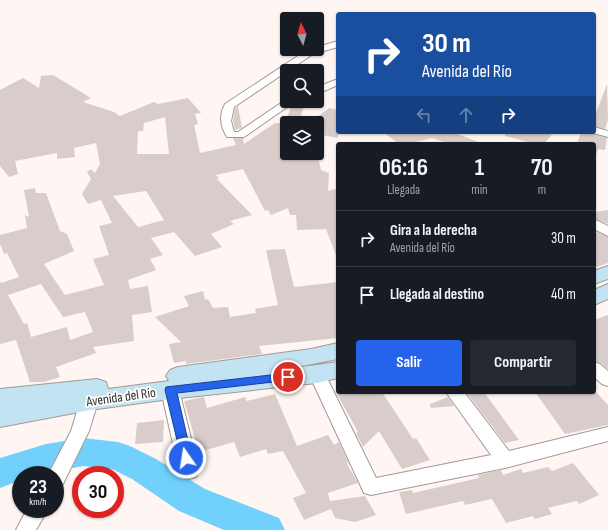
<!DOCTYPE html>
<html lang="es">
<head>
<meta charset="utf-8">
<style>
	body { margin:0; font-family:"Sofia Sans Condensed",sans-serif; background:#242831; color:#f1f3f6; height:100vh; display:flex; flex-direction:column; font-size:15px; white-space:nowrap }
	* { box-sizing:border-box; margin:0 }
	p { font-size:13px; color:#9ea1a6 }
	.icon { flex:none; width:22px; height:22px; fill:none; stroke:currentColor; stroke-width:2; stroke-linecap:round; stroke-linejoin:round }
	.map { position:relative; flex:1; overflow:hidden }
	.drawer { position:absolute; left:336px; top:142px; width:260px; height:252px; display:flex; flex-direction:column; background:#171b24; border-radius:4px; box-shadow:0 1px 3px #0004 }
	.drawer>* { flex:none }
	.banner { position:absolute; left:336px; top:12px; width:260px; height:122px; border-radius:4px; box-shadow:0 1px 3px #0004; background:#1a4fa0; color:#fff; overflow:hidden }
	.needle { width:26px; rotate:354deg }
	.tools { position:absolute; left:280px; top:12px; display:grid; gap:8px }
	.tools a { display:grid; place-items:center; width:44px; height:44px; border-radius:4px; background:#171b24; box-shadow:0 1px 3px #0004; font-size:20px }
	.speed { position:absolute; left:12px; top:466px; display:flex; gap:8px; font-size:20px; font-weight:700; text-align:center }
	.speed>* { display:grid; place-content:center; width:52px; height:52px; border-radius:50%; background:#171b24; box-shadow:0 1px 3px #0004; line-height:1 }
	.speed small { font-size:10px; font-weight:400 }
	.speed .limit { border:6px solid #d22; background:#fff; color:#111 }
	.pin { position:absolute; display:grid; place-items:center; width:34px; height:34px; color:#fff; margin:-17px; border:2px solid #fff; border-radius:50%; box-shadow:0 1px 4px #0007 }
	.me { position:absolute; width:44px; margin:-22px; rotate:347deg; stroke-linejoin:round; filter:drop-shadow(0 0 3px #0008) }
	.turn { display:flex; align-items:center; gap:14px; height:84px; padding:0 20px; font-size:18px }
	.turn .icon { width:52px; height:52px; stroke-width:2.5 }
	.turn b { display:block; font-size:28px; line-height:34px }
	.lanes { display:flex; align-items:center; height:38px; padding:0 20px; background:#0003; justify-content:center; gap:20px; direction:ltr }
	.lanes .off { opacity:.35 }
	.eta { display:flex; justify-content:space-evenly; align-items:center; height:68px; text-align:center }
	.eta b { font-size:24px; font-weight:700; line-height:28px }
	.action { display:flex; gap:8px; margin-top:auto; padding:8px 20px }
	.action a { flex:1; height:46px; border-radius:4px; background:#2563eb; color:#fff; font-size:16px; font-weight:700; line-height:46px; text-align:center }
	.action a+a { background:#242831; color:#f1f3f6 }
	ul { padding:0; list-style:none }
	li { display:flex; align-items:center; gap:12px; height:56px; padding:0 20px; border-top:1px solid #363941 }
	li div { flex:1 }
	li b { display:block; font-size:15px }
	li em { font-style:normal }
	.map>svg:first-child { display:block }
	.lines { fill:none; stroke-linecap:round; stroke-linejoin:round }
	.river { fill:#71d1fc; fill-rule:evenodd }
	.building { fill:#d8cdca; fill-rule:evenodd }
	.minor-casing { stroke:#a39895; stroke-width:2 }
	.secondary-casing { stroke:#a39895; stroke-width:2 }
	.minor { fill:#fff; fill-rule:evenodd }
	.secondary { fill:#c2e3f1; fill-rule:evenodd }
	.route { fill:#2563eb; stroke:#184099 }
	.labels { text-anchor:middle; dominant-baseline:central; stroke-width:3.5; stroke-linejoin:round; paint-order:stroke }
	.near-street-label { font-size:14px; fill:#312d2c; stroke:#fff }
</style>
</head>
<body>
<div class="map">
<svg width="608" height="530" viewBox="0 0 608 530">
	<rect width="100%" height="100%" fill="#fff5f2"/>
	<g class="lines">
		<path class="river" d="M 83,438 L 118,442 L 130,446 L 156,459 L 205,489 L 279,518 L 285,530 L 224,530 L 179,511 L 132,479 L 112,469 L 83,466 L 37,475 L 21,475 L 21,480 L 0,488 L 0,458 L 46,444 Z"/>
	</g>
	<path class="building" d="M 53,75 L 91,98 L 83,102 L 114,112 L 120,116 L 154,102 L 158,104 L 188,98 L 201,113 L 195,114 L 198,124 L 194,125 L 200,153 L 236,145 L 233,138 L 243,138 L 244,144 L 275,123 L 287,123 L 287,153 L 317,153 L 321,170 L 329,173 L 328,191 L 338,188 L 338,257 L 337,258 L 326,229 L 297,230 L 296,215 L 290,215 L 288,208 L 271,215 L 268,210 L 265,211 L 243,169 L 216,175 L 219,178 L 217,179 L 252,215 L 230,221 L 234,224 L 211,234 L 222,247 L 195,256 L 174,232 L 151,238 L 163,255 L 150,259 L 156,270 L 128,280 L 130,289 L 148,286 L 152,312 L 132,315 L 134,341 L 93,347 L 96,353 L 56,367 L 60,377 L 44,382 L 30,382 L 16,340 L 0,344 L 0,281 L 1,283 L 19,277 L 7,253 L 4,254 L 0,244 L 0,235 L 27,228 L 25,215 L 29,217 L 24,190 L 35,188 L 36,193 L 46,193 L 60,231 L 67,234 L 74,251 L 44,264 L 65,295 L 104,285 L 93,259 L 109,255 L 99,226 L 112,223 L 101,200 L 88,204 L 82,194 L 91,179 L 87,172 L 91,169 L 95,173 L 100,164 L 96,143 L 74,148 L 75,157 L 57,159 L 57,153 L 15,161 L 18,174 L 9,177 L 0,166 L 0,90 L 23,78 L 39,88 L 41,76 ZM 165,117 L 169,154 L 137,154 L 138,131 L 143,131 L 144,123 ZM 146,191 L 164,220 L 138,227 L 113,196 ZM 41,284 L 63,317 L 85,312 L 93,332 L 70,340 L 67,327 L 31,337 L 27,323 L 24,324 L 8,295 Z
		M 607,84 L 608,120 L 605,129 L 594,126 L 594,118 Z
		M 295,103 L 305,104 L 300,118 L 287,117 L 292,106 Z
		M 238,106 L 242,128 L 235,130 L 233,121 L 235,108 Z
		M 329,108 L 338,110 L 338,138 L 317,134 L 317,117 Z
		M 383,132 L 453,132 L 481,143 L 450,144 L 432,138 L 408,144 L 399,144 Z
		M 505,132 L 554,132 L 544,144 L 535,144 L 505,136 Z
		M 581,132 L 589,132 L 607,138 L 605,150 L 598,149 L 596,155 L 594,155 L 594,144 L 577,144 Z
		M 608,210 L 608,224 L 594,218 L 594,212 Z
		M 594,231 L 608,237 L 608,263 L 594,268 Z
		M 285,249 L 294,287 L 338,282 L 338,338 L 259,346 L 262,354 L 186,364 L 186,361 L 174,363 L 169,344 L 181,342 L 155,317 L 189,306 L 184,296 L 203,291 L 205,300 L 208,299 L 213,308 L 228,307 L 230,317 L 256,313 L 255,309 L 278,305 L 266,250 Z
		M 608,315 L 608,369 L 601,363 L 594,361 L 594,320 Z
		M 336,392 L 382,392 L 413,439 L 416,438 L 430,460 L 402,469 L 379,431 L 363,447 L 356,433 L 358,432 Z
		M 466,392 L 484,392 L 519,440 L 505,443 Z
		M 535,392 L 596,392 L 608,405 L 608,425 L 565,434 Z
		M 275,394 L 297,446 L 328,435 L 334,445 L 339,442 L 348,462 L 347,464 L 358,483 L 328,493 L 330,501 L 365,496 L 376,515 L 355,522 L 335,518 L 331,509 L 304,520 L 293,498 L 306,493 L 283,451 L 268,454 L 266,449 L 240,457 L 234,442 L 199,452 L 184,401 L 204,397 L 207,408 L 245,397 L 247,401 Z
		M 448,397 L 454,406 L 431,408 L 430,404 Z
		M 164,420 L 163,442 L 135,444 L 137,423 Z
		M 573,463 L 599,495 L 579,504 L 577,501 L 548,508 L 552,514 L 535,519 L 533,516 L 506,523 L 492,499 L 465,505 L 463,501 L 406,514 L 399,492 L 412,490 L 413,493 L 479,478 L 478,475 L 501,470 L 503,475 L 521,469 L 523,473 L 548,467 L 552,471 Z"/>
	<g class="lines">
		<defs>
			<path id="minor" d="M 338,41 L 338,47 L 313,54 L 234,107 L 231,121 L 234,132 L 238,132 L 287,99 L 287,101 L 296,101 L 244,137 L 227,137 C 220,126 219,115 225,104 L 307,50 L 317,49 L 317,47 Z
				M 338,79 L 338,85 L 317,94 L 317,87 Z
				M 594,127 L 608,131 L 608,137 L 590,132 L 594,132 Z
				M 594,219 L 608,226 L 608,236 L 594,229 Z
				M 594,362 L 600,364 L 608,371 L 608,386 L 602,384 L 594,377 Z
				M 317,368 L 323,370 L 325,374 L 376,478 L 491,455 L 446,392 L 464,392 L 509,451 L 608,427 L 608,441 L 505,468 L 371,495 L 364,493 L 309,374 L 311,370 Z
				M 170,384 L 176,386 L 179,390 L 199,471 L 196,477 L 189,479 L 182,477 L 179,471 L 161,390 L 164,386 Z
				M 92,386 L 98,388 L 101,392 L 89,431 L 62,486 L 55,488 L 55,475 L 48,475 L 71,431 L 83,392 L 86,388 Z
				M 27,509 L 48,509 L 36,530 L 16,530 Z"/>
			<path id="secondary" d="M 608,266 L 608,279 L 594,284 L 594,271 Z
				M 608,284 L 608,299 L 594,305 L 594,290 Z
				M 338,343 L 338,359 L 287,369 L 338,362 L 338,378 L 317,383 L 170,399 L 90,410 L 0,427 L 0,407 L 3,407 L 0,407 L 0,389 L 97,379 L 106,382 L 108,389 L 169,381 L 166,376 L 170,370 L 178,367 L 311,349 Z"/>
		</defs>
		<use href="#minor" class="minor-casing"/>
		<use href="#secondary" class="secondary-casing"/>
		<use href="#minor" class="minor"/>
		<use href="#secondary" class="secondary"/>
	</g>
	<path class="route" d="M 288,373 L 291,374 L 293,377 L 291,380 L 177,393 L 192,458 L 190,461 L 186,462 L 182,461 L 165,390 L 166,387 Z"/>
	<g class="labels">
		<g class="near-street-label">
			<text transform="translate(121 397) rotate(-8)">Avenida del Río</text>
		</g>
	</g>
</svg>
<div class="tools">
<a><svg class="needle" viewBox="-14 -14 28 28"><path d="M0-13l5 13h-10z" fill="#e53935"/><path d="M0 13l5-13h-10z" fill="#9ea1a6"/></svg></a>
<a><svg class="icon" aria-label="search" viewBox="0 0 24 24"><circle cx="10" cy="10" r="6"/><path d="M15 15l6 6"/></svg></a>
<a><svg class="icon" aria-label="layers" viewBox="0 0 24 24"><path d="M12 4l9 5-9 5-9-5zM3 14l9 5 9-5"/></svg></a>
</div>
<div class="speed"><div>23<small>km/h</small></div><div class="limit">30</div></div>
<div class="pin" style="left:288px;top:377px;background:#d93025"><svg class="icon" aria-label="arrive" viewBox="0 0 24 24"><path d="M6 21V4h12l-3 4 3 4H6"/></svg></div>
<svg class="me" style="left:186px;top:458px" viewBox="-20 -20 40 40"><circle r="17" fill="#2563eb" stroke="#fff" stroke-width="3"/><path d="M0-11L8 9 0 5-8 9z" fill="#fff"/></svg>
<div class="banner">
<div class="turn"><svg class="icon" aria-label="right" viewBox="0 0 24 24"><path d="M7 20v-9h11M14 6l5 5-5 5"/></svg><div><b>30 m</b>Avenida del Río</div></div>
<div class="lanes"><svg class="icon off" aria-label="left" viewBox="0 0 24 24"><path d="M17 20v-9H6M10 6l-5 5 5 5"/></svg><svg class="icon off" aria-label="ahead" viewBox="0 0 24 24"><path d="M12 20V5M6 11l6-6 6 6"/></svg><svg class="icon" aria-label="right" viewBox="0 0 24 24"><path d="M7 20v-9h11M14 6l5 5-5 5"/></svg></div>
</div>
<section class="drawer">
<div class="eta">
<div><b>06:16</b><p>Llegada</p></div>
<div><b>1</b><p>min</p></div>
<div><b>70</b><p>m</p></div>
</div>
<ul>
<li><svg class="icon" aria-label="right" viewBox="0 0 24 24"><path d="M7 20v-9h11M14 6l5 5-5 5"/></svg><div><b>Gira a la derecha</b><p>Avenida del Río</p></div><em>30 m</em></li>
<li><svg class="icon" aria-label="arrive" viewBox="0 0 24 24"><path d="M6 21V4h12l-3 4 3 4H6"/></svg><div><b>Llegada al destino</b></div><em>40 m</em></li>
</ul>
<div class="action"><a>Salir</a><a>Compartir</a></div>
</section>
</div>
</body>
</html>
